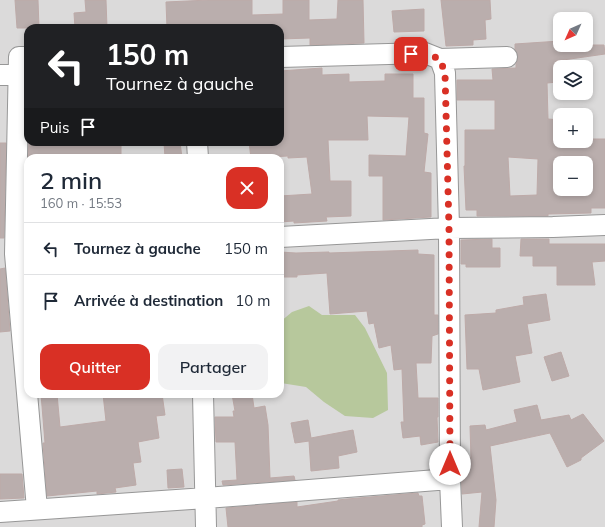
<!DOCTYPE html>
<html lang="fr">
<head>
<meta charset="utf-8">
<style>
	body { margin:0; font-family:Mulish,sans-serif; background:#f2f2f3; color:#1f2937; height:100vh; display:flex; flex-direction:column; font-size:15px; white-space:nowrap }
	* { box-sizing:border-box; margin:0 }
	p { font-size:13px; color:#747a83 }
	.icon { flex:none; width:22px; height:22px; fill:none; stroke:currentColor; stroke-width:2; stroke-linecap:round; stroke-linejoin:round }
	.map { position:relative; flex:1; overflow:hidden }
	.details { position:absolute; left:24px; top:154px; width:260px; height:244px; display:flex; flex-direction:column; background:#fff; border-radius:12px; box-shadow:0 2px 6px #0003 }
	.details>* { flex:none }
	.hud { position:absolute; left:24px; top:24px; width:260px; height:122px; border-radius:12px; box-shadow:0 2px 6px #0003; background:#202124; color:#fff; overflow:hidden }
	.needle { width:26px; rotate:225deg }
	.controls { position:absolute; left:553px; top:12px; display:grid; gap:8px }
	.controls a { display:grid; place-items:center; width:40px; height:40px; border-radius:8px; background:#fff; box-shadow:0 2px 6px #0003; font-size:20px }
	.pin { position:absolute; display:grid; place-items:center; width:34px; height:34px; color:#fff; margin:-17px; border-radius:8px; box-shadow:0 2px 6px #0006 }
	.me { position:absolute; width:44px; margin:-22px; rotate:0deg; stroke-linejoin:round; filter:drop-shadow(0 0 3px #0008) }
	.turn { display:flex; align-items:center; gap:14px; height:84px; padding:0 16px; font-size:18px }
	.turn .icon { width:52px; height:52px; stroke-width:2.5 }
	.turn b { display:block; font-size:28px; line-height:34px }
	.then { display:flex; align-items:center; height:38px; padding:0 16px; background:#0003; gap:8px; font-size:15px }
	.round { display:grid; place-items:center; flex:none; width:42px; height:42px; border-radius:12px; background:#f2f2f3 }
	.headline { display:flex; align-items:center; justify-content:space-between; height:68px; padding:0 16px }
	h1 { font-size:24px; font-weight:600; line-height:30px }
	.action { display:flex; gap:8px; margin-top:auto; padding:8px 16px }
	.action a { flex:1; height:46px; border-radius:12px; background:#d93025; color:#fff; font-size:16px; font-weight:600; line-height:46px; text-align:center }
	.action a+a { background:#f2f2f3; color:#1f2937 }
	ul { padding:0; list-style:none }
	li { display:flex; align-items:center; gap:12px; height:52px; padding:0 16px; border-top:1px solid #e0e1e3 }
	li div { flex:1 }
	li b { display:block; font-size:15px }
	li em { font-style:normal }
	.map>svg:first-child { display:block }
	.residential { fill:#dbdada; fill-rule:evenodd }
	.forest { fill:#b7c89c }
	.building { fill:#baaead; stroke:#bdaaa8; fill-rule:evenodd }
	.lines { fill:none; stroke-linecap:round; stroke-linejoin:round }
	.minor-casing { stroke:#979797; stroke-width:22 }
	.minor { stroke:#fff; stroke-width:20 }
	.route { stroke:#d93025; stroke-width:7; stroke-dasharray:0 12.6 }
</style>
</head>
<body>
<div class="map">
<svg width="605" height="527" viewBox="0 0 605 527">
	<rect width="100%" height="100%" fill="#ede7e4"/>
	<path class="residential" d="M 0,0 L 605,0 L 605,527 L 0,527 ZM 560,19 L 586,19 L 586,45 L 560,45 ZM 28,28 L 280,28 L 280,142 L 28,142 ZM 560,67 L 586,67 L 586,93 L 560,93 ZM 560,115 L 586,115 L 586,141 L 560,141 ZM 28,158 L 280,158 L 280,394 L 28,394 ZM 560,163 L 586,163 L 586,189 L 560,189 Z"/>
	<path class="forest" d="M 309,306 L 322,315 L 355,315 L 365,328 L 387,373 L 388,410 L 373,418 L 345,416 L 324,402 L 306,387 L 281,383 L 280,380 L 280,322 L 292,312 Z"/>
	<path class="building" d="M 15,0 L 38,0 L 39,28 L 17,28 Z
		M 85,0 L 106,0 L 107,28 L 75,28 L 74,13 L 86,12 Z
		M 209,0 L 252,0 L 252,15 L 283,14 L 283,0 L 309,0 L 309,20 L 337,19 L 338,0 L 363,0 L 364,43 L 310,45 L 310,38 L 280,39 L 280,28 L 167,28 L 166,2 Z
		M 441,0 L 490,0 L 491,19 L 485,20 L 486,39 L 473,40 L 473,45 L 446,46 Z
		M 424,9 L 424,31 L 394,32 L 392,11 Z
		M 560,41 L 560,45 L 604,45 L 605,54 L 556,61 L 558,82 L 547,83 L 548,119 L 560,120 L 560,141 L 586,141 L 586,139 L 605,139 L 605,208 L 591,208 L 591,213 L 548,214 L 548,216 L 477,216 L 477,210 L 466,210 L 464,166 L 465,166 L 465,130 L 495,130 L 495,100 L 457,100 L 457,80 L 493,80 L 492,69 L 516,68 L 516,64 L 518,56 L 515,49 L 515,44 ZM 508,157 L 538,159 L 537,195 L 510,196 ZM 560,163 L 586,163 L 586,189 L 560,189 Z
		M 322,68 L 322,75 L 349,74 L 349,82 L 385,81 L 385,74 L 413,74 L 413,98 L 424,98 L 424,133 L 428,134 L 424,172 L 431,173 L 431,217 L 383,220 L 383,176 L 369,176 L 369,155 L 406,156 L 409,117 L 367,116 L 368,140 L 328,140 L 330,181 L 351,181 L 351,216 L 326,217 L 327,221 L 294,223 L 294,221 L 280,222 L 280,196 L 312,194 L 307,157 L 288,158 L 288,156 L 251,158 L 249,142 L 280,142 L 280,71 Z
		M 29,142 L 55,142 L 55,144 L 84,142 L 121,142 L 121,154 L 56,158 L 28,158 Z
		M 164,142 L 180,142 L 182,158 L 165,158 Z
		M 0,143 L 6,143 L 4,238 L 0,238 Z
		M 28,180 L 28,237 L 27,237 Z
		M 492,239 L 492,248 L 500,248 L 500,267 L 466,267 L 466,264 L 461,264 L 461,240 Z
		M 521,239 L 549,239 L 549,244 L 605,244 L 605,261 L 592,262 L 595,285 L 557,285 L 557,266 L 533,266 L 533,256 L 520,256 Z
		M 418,250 L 418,254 L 434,255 L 434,315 L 438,315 L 438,334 L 432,336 L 431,363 L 416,363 L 418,398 L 438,398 L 438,417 L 437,417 L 438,442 L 421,445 L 420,436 L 403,438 L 401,422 L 404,422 L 402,369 L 394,370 L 391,345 L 379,348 L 374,323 L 369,324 L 367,311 L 330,314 L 327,273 L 297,275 L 297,277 L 280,277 L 280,252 L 296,253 L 329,252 L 329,253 Z
		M 5,268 L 10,331 L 0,332 L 0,269 Z
		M 546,294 L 550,320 L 527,324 L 532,353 L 515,356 L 520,382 L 483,390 L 479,369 L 467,369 L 465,315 L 496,313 L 496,310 L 524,305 L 523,297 Z
		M 561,352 L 569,376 L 552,381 L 544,357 Z
		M 41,394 L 57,394 L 60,427 L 106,421 L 103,394 L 162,394 L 165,415 L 156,416 L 159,438 L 138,442 L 141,462 L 133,463 L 136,485 L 115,488 L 116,492 L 97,494 L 97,491 L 47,496 L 43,443 L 45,443 Z
		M 232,394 L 252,394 L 254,408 L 265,406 L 268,425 L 270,478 L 294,476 L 295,480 L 223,485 L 222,481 L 237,480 L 235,442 L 216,442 L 215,417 L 234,417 L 233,411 L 235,411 Z
		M 537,405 L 541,420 L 569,415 L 571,420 L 583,414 L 604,441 L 581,458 L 581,460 L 567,467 L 550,433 L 490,446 L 496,500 L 494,527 L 479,527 L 482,492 L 462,494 L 461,459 L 471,458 L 470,426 L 485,425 L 486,430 L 517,422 L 514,410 Z
		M 308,420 L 311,438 L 353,430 L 357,452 L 338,456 L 339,468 L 311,471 L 309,441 L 295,443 L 291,423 Z
		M 182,469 L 184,487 L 168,488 L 167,470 Z
		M 0,474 L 22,474 L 24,498 L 0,499 Z
		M 418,493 L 419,496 L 422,496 L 425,524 L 422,525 L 422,527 L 228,527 L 226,508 L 297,502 L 297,507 L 338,501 L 338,500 L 347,499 Z"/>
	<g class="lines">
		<defs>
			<path id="minor" d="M 28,57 L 19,57 L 15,254 L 37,509
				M 280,57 L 425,53 L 440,59 L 445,73 L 449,228 L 450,479 L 452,527
				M 440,59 L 507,57
				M 0,75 L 19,75
				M 197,142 L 198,158
				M 280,237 L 449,228 L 553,227 L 605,225
				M 203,394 L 206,527
				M 0,512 L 206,498 L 450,479"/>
		</defs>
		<use href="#minor" class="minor-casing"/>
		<use href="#minor" class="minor"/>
	</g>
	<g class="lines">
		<path class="route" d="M 411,54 L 425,53 L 440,59 L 445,73 L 449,228 L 450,464"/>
	</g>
</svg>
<div class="controls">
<a><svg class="needle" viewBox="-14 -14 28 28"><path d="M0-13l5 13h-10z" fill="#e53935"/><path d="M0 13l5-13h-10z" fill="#747a83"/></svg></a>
<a><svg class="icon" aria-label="layers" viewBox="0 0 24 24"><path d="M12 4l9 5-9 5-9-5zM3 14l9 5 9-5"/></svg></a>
<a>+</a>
<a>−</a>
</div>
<div class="pin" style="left:411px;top:54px;background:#d93025"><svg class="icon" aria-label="arrive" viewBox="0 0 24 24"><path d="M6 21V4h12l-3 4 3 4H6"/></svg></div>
<svg class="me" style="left:450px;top:464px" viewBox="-20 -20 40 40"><circle r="19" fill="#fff"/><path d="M0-13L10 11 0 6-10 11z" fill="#d93025"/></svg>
<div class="hud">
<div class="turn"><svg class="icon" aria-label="left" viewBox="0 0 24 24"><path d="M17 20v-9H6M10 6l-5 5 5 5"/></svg><div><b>150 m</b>Tournez à gauche</div></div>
<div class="then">Puis<svg class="icon" aria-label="arrive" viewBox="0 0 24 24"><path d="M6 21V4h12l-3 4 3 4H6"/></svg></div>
</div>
<section class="details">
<div class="headline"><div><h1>2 min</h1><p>160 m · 15:53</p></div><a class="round" style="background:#d93025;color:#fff"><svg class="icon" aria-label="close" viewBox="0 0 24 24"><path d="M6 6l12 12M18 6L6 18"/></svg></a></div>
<ul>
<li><svg class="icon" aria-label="left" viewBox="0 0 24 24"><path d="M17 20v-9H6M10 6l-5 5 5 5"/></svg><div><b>Tournez à gauche</b></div><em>150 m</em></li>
<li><svg class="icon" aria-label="arrive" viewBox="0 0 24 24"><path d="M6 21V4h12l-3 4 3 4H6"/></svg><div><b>Arrivée à destination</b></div><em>10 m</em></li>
</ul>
<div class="action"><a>Quitter</a><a>Partager</a></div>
</section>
</div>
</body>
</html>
